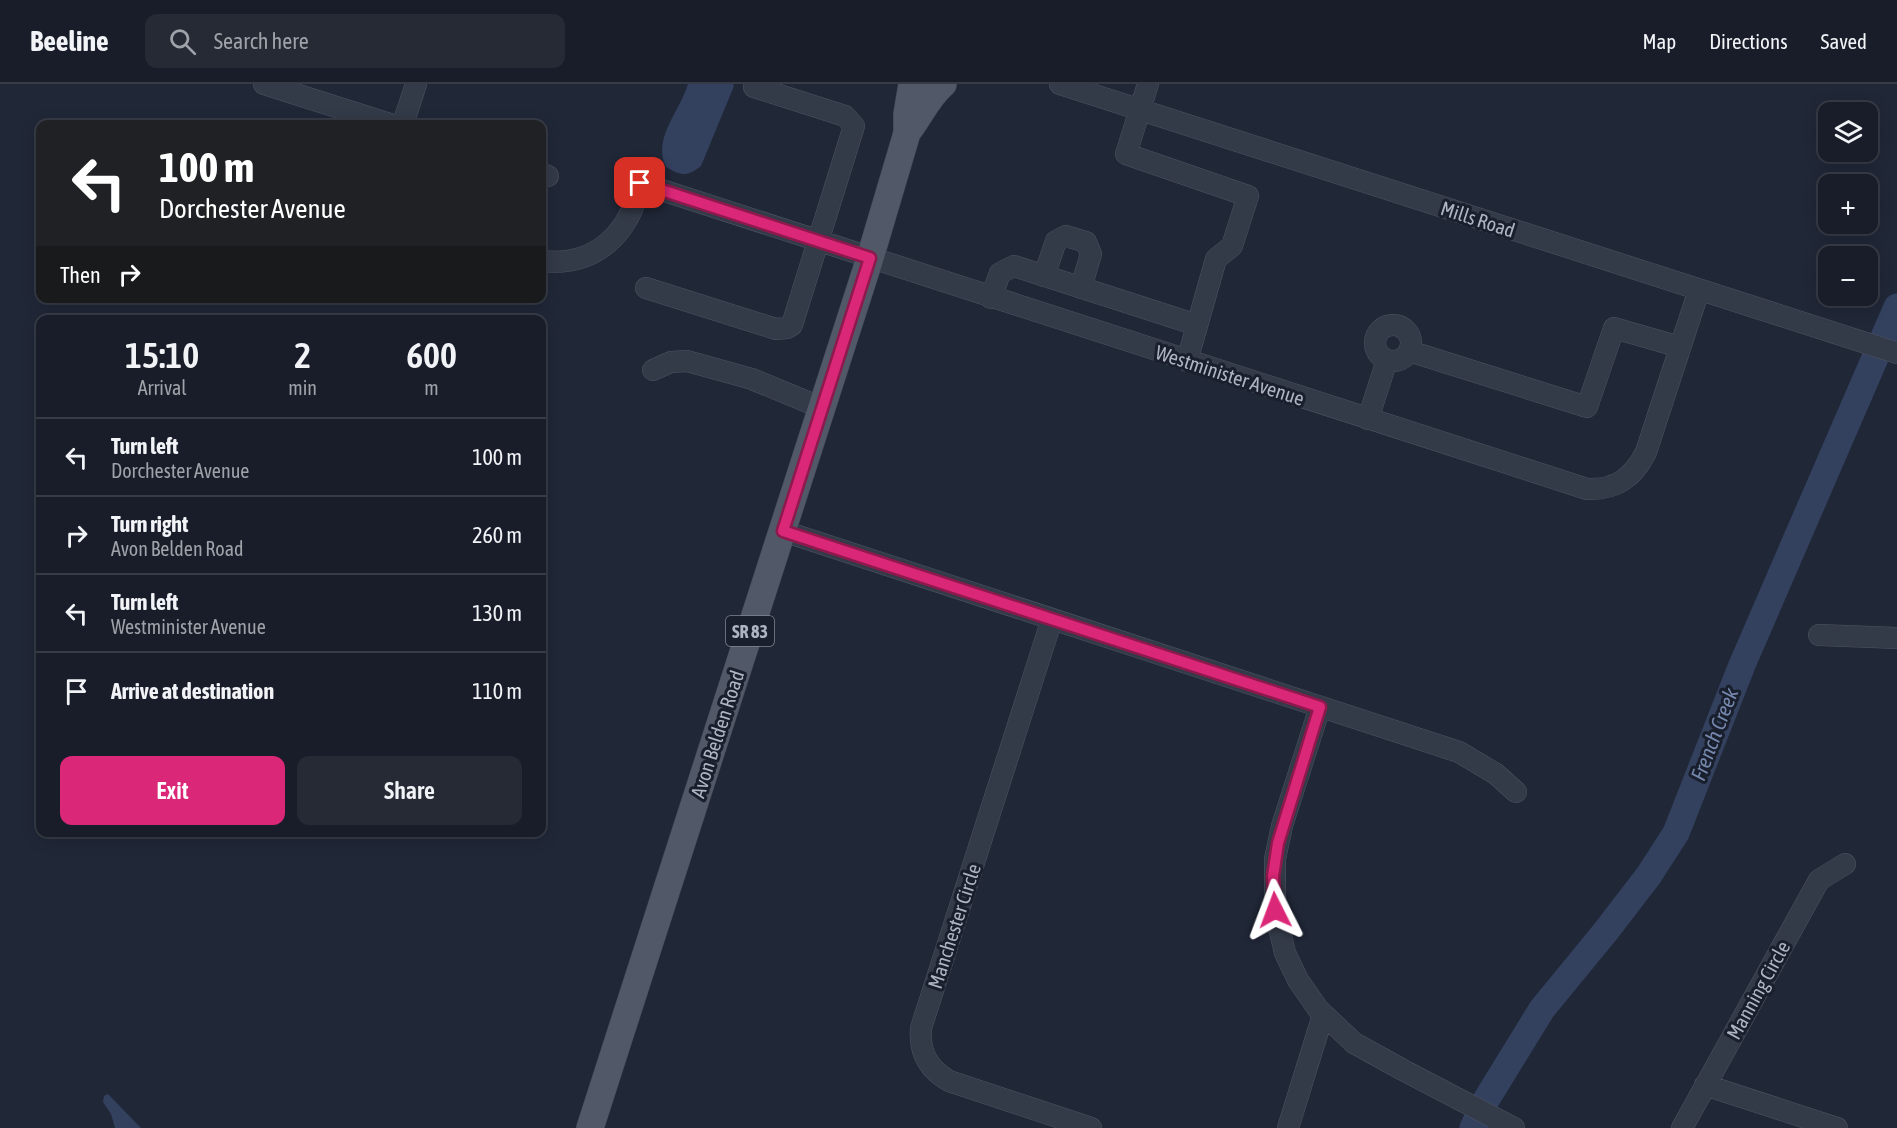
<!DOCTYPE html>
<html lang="en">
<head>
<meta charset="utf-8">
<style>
	body { margin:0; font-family:"Asap Condensed",sans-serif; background:#252a35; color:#f1f3f6; height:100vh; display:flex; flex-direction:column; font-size:22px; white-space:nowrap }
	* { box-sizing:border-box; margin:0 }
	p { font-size:20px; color:#9fa2a8 }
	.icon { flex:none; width:33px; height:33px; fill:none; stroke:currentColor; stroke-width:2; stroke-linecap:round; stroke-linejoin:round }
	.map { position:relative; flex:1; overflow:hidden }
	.drawer { position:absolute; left:36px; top:231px; width:510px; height:522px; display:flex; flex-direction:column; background:#181d29; border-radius:12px; box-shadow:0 3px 15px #0003,0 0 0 2px #363b46 }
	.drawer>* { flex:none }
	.top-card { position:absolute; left:36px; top:36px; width:510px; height:183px; border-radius:12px; box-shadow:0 3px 15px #0003,0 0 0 2px #363b46; background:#202124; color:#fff; overflow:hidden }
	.controls { position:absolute; left:1818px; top:18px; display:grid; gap:12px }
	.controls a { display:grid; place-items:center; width:60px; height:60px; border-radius:12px; background:#181d29; box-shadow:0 3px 15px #0003,0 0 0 2px #363b46; font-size:30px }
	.pin { position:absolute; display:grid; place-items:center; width:51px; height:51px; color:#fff; margin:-26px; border-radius:12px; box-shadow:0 3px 9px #0006 }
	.me { position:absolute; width:66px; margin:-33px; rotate:357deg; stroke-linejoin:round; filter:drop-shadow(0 0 4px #0008) }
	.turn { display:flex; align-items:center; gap:21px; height:126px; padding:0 24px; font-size:27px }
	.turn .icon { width:78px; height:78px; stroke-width:2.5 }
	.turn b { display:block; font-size:42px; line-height:51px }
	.then { display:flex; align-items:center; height:57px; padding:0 24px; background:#0003; gap:12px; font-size:22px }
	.eta { display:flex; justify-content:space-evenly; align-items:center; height:102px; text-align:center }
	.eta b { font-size:36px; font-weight:600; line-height:42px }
	.action { display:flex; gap:12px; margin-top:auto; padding:12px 24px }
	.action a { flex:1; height:69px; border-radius:12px; background:#db2777; color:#fff; font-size:24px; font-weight:600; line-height:69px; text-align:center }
	.action a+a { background:#252a35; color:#f1f3f6 }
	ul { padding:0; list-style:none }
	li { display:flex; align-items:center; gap:18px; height:78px; padding:0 24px; border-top:2px solid #363b46 }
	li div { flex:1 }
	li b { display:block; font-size:22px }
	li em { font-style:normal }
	header { display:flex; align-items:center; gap:36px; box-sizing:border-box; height:84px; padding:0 30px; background:#181d29; border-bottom:2px solid #363b46 }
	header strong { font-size:28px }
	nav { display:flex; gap:33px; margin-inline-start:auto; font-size:21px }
	.search { width:420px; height:54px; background:#252a35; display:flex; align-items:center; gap:15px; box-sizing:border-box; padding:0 21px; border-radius:12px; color:#9fa2a8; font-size:22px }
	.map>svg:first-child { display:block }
	.water { fill:#33415f }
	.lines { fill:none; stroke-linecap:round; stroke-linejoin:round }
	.river { stroke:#33415f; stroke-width:27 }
	.minor-casing { stroke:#4e5462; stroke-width:22 }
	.major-casing { stroke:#3d4351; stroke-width:28 }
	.minor { stroke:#333a48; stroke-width:21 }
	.major { stroke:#515868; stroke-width:27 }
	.route-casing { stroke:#8e194d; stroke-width:15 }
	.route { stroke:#db2777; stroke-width:10 }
	.labels { text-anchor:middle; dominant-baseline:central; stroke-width:6; stroke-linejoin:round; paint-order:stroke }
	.shield { fill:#191f2c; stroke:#818796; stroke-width:1.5 }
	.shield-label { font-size:18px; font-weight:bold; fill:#aeb4c4 }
	.street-label { font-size:20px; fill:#aeb4c4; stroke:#191f2c }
	.water-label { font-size:21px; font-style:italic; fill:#7587ad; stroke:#191f2c }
</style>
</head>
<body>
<header>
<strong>Beeline</strong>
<div class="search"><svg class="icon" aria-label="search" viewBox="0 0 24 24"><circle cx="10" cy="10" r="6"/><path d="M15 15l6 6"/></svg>Search here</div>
<nav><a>Map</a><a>Directions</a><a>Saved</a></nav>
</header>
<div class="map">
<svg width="1897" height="1044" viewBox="0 0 1897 1044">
	<rect width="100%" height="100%" fill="#202737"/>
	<path class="water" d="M 688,0 L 733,0 L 734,2 L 701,82 C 687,93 681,92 666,83 C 652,55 680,27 688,0 Z
		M 108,1010 L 141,1044 L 115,1044 L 111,1030 L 103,1018 L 104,1012 Z"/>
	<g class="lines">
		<path class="river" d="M 1473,1044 L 1486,1016 L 1542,925 L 1606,847 L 1649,791 L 1676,749 L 1742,581 L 1897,223"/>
		<defs>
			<path id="minor" d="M 264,0 L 390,40
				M 1060,0 L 1897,269
				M 1148,0 L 1126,70 L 1248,112 L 1232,162 L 1216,175 L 1187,277
				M 403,40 L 416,0
				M 542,90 L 548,92
				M 542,177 C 595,183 630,150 640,99 L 1587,405 C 1616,406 1633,394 1646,368 L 1699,206
				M 1044,192 L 1056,157 L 1066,152 L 1086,158 L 1091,170 L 1081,204
				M 646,204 L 776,245 L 787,244 L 792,241 L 854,42 L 845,32 L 754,3 L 755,0
				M 991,214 L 1000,189 L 1014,182 L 1197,241
				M1375 259a18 18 0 1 1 36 0a18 18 0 1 1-36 0Z
				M 1409,267 L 1587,323 L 1614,244 L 1680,263
				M 653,286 L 671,278 L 687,277 L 752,295 L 822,324
				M 1368,335 L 1387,276
				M 783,447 L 1459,668 L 1496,690 L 1516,708
				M 1052,535 L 921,944 C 919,968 928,985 949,997 L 1091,1044
				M 1819,551 L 1897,554
				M 1320,623 L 1282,742 L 1275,775 L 1275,826 L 1285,869 L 1298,896 L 1318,925 L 1354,959 L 1403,986 L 1514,1044
				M 1705,1001 L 1837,1044
				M 1288,1044 L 1323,931
				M 1682,1044 L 1819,796 L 1845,780"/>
			<path id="major" d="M 909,46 C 921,30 928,13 943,0
				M 590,1044 L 870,174 L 907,49 L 907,30 L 912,0"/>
		</defs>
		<use href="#minor" class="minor-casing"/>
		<use href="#major" class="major-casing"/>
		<use href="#minor" class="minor"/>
		<use href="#major" class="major"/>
	</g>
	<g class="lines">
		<defs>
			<path id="route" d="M 640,99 L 870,174 L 783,447 L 1320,623 L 1278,759 L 1273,792 L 1275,826"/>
		</defs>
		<use href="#route" class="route-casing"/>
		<use href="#route" class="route"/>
	</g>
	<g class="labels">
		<rect class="shield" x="726" y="532" width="48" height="30" rx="4.5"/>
		<g class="shield-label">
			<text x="750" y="547">SR 83</text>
		</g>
		<g class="street-label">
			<text transform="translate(1478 135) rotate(18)">Mills Road</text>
			<text transform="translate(1230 291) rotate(18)">Westminister Avenue</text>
			<text transform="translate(717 650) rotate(-72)">Avon Belden Road</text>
			<text transform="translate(954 842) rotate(-72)">Manchester Circle</text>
			<text transform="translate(1758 906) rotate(-61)">Manning Circle</text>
		</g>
		<g class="water-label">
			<text transform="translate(1714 650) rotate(-69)">French Creek</text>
		</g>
	</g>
</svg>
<div class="controls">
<a><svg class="icon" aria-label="layers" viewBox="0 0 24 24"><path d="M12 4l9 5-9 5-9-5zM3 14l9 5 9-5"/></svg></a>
<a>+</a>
<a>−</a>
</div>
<div class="pin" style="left:640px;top:99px;background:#d93025"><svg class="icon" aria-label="arrive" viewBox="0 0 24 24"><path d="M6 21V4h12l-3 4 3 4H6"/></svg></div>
<svg class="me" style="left:1275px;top:826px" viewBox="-20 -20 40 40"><path d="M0-17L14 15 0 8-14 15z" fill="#db2777" stroke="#fff" stroke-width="4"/></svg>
<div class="top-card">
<div class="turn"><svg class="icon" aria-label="left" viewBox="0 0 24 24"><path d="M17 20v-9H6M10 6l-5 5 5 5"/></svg><div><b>100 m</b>Dorchester Avenue</div></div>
<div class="then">Then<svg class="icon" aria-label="right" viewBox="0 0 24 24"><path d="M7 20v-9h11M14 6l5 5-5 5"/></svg></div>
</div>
<section class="drawer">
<div class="eta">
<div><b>15:10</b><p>Arrival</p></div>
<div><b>2</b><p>min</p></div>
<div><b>600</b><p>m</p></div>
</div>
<ul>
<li><svg class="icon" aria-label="left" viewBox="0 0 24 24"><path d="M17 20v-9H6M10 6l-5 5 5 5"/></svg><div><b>Turn left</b><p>Dorchester Avenue</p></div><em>100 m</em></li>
<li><svg class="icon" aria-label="right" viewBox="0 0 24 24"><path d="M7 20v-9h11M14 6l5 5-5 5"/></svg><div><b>Turn right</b><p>Avon Belden Road</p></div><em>260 m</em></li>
<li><svg class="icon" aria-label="left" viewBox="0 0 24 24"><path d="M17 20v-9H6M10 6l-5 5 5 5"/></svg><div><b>Turn left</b><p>Westminister Avenue</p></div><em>130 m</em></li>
<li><svg class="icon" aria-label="arrive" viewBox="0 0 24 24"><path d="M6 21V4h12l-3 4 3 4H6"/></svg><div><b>Arrive at destination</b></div><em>110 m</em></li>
</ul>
<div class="action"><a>Exit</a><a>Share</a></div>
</section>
</div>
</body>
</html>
